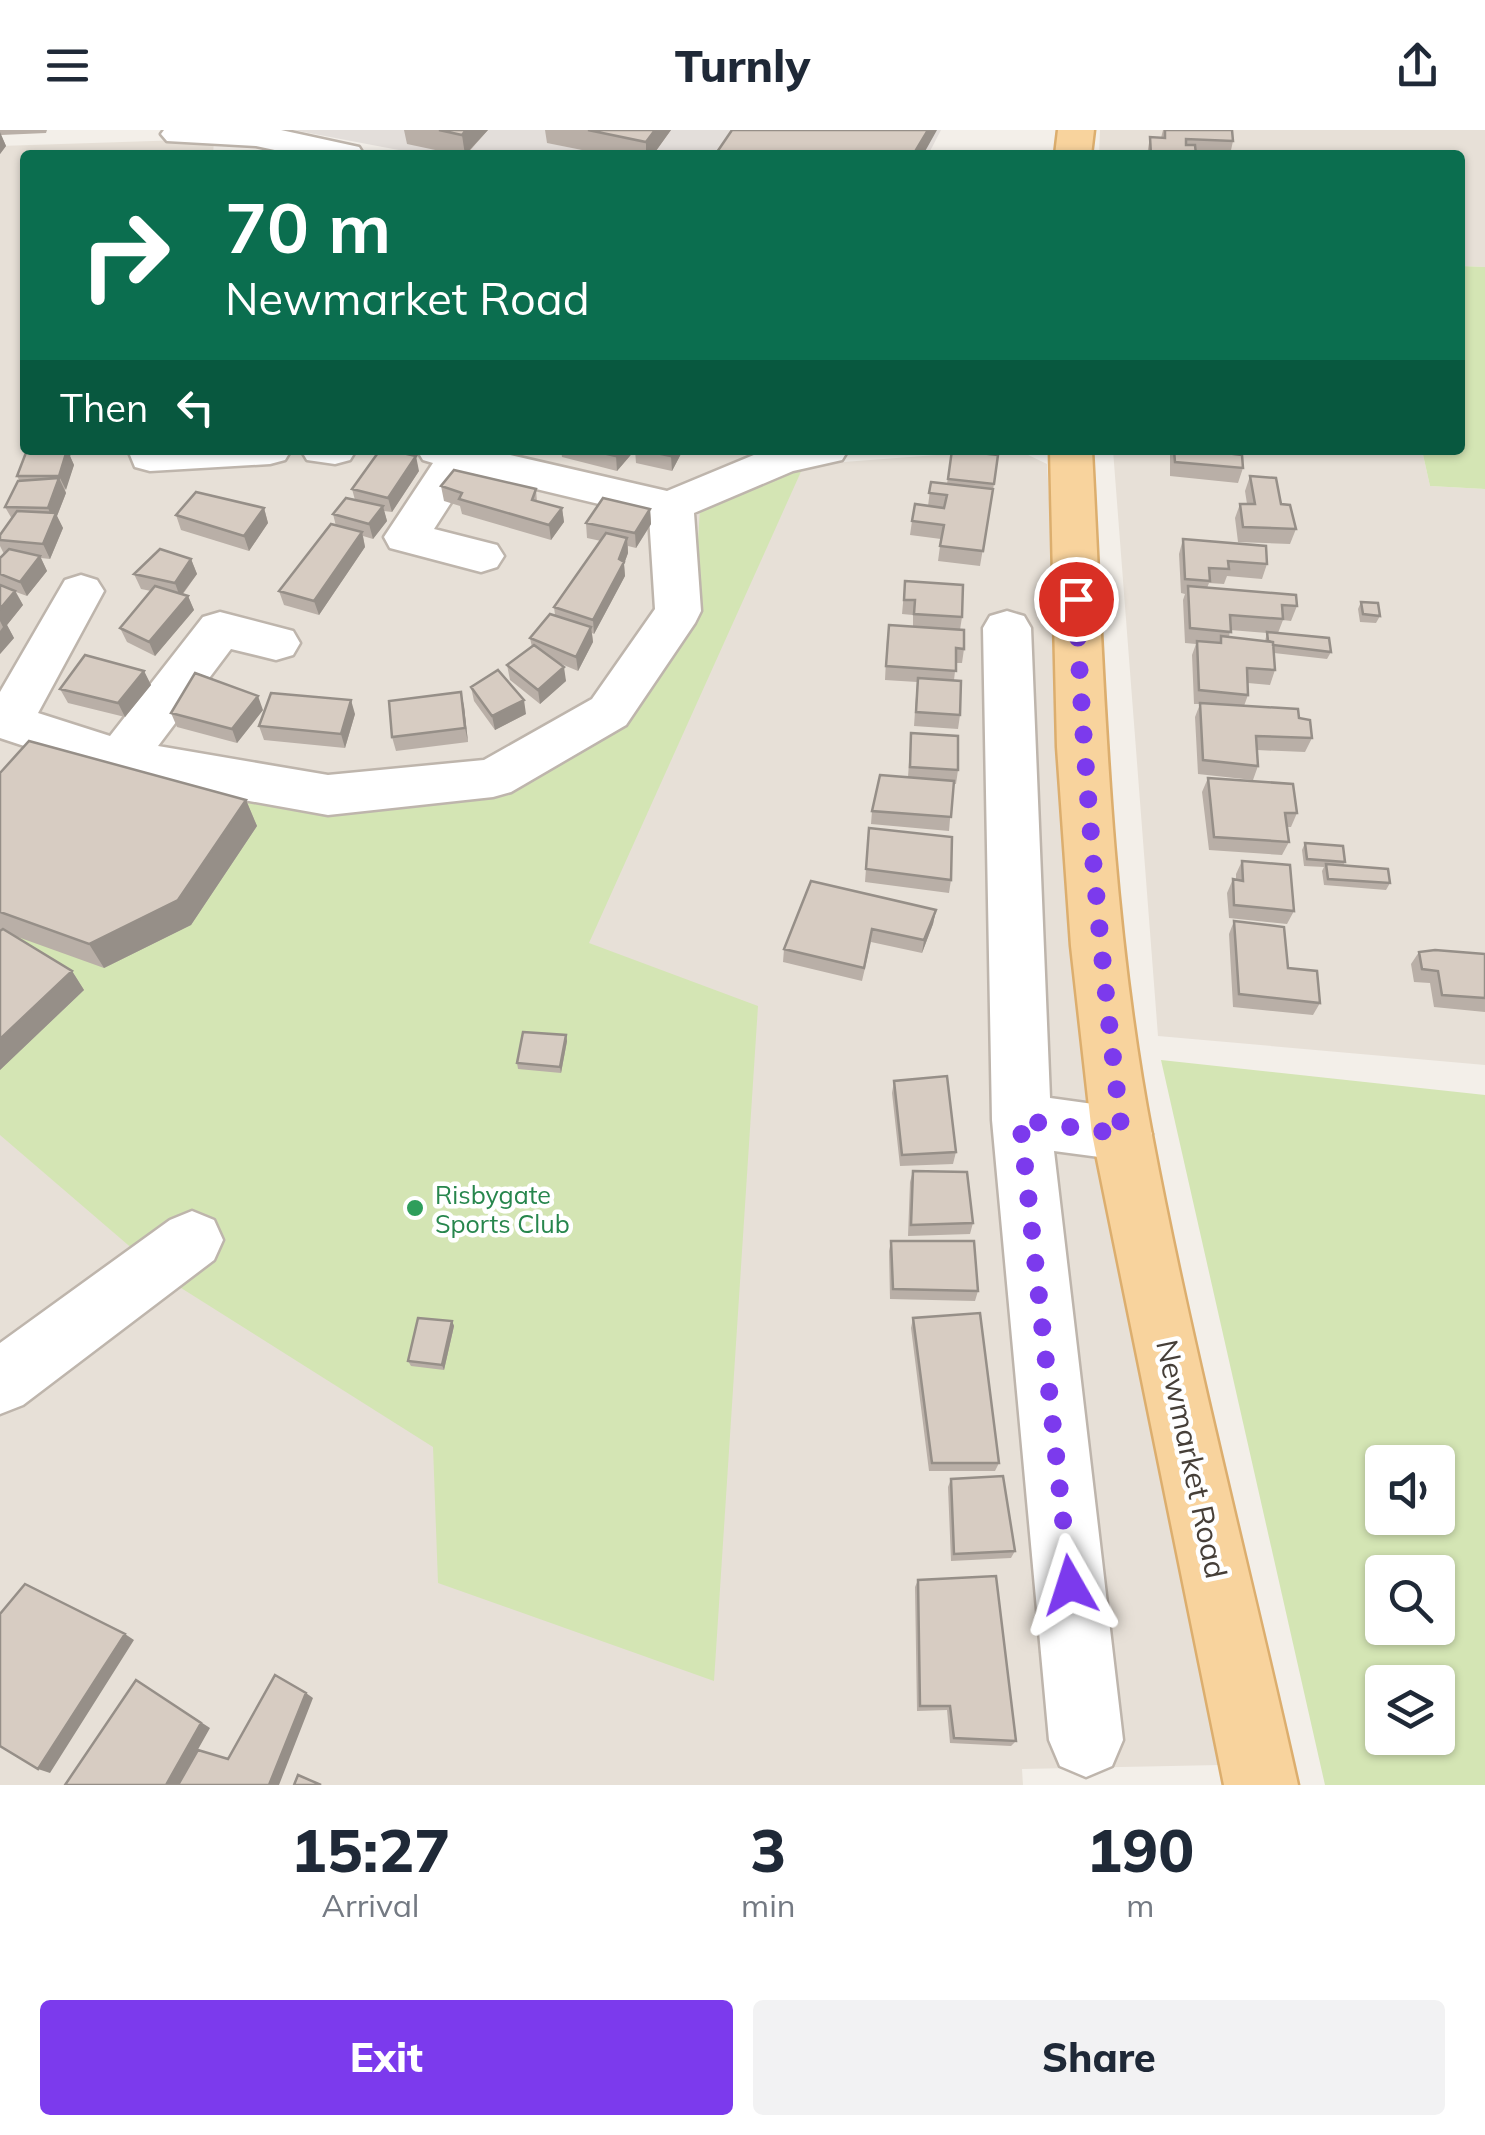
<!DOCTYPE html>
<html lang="en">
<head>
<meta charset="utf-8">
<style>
	body { margin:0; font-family:Mulish,sans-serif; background:#f2f2f3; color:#1f2937; height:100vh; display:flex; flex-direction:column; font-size:38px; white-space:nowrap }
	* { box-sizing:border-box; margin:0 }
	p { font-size:32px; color:#747a83 }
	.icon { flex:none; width:55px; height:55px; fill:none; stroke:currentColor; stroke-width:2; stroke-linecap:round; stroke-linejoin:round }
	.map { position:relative; height:1655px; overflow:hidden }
	.drawer { display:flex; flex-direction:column; background:#fff; flex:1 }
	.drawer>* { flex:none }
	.guide { position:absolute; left:20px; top:20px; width:1445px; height:305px; border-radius:10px; box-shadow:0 2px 8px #0004; background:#0b6e4f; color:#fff; overflow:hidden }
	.controls { position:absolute; left:1365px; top:1315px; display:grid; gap:20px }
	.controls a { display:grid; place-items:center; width:90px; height:90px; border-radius:10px; background:#fff; box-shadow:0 2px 8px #0004; font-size:50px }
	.pin { position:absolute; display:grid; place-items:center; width:85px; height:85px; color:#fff; margin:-42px; border:5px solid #fff; border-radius:50%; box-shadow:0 2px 10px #0007 }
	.me { position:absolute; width:110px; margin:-55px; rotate:354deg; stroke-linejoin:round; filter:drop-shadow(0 0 8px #0008) }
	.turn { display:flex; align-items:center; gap:35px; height:210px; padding:0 40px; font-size:45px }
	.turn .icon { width:130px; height:130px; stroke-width:2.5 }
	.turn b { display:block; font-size:70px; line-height:85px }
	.then { display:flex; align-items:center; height:95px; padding:0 40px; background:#0003; gap:20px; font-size:38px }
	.eta { display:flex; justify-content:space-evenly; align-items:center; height:170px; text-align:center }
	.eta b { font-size:60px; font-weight:800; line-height:70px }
	.primary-button { display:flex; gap:20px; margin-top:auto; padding:20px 40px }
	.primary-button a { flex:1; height:115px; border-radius:10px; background:#7c3aed; color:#fff; font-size:40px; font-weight:800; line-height:115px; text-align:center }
	.primary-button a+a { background:#f2f2f3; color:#1f2937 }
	header { display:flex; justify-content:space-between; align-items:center; height:130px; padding:0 40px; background:#fff; font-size:45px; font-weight:800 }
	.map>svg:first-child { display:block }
	.residential { fill:#e7e0d7 }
	.industrial { fill:#e3deda }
	.green { fill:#d4e5b4; fill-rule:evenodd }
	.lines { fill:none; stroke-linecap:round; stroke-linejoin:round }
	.minor-casing { stroke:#beb5ac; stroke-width:5 }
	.major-casing { stroke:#dcae6e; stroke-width:5 }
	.minor { fill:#fff; fill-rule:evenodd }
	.major { fill:#f8d39d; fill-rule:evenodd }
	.wall { fill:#b9afa7; fill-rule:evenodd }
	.shaded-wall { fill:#968f88 }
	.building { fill:#d7ccc2; stroke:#968f88; stroke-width:2.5 }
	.route { stroke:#7c3aed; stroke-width:18; stroke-dasharray:0 32.4 }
	.leisure-dot { fill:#2e9e5b; stroke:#fff; stroke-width:4 }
	.labels { text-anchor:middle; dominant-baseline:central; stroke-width:9; stroke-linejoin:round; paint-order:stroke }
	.leisure-label { font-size:25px; fill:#27864d; stroke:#fff; text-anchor:start }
	.near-street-label { font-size:30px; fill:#463f38; stroke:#fff }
</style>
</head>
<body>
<header><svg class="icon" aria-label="menu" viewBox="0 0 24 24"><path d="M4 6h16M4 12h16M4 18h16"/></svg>Turnly<svg class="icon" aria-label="share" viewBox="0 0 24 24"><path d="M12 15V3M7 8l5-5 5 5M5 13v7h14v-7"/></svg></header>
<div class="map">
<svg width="1485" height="1655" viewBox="0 0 1485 1655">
	<rect width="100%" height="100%" fill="#f3efe9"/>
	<path class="residential" d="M 1100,0 L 1485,0 L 1485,137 L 1460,136 L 1460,25 L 1099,25 Z
		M 214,9 L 213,25 L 25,25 L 25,320 L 774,320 L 804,335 L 1002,320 L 1022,322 L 1047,334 L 1081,915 L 1220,1635 L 1022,1639 L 1023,1655 L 0,1655 L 0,16 Z
		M 1113,320 L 1422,320 L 1430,356 L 1485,359 L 1485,935 L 1158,906 Z"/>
	<path class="industrial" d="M 293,0 L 941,0 L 928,25 L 425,25 Z"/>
	<path class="green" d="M 1460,136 L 1485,137 L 1485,359 L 1430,356 L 1422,320 L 1460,320 Z
		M 804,335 L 589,813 L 758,876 L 714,1551 L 438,1453 L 433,1317 L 170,1151 L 0,1005 L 0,678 L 143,661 L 529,650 L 694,475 L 700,379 Z
		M 1161,930 L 1485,965 L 1485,1655 L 1325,1655 ZM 1382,1332 L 1438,1332 L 1438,1388 L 1382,1388 ZM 1382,1442 L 1438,1442 L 1438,1498 L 1382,1498 ZM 1382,1552 L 1438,1552 L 1438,1608 L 1382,1608 Z"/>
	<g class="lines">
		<defs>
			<path id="minor" d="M 164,0 L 281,0 L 359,17 L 364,25 L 298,25 L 256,16 L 167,11 L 161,4 Z
				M 128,320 L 291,320 L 285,330 L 270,334 L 150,341 L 135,337 Z
				M 301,320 L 356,320 L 350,330 L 335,334 L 307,330 Z
				M 417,320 L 489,320 L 667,361 L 766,320 L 848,320 L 842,330 L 793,341 L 694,383 L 701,481 L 695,493 L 626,595 L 511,662 L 493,667 L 328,685 L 121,648 L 0,608 L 0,562 L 65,450 L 81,445 L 97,450 L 104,461 L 38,583 L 110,606 L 203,487 L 220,482 L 293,501 L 300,513 L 293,525 L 276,530 L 231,519 L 158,616 L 328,645 L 484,630 L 592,569 L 655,479 L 649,386 L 470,343 L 434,399 L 497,415 L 504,426 L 497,437 L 481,442 L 390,418 L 384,407 L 433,333 L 423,330 Z
				M 1007,481 L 1024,486 L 1031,498 L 1050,968 L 1122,978 L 1143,985 L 1152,1004 L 1143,1023 L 1122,1030 L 1054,1021 L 1123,1610 L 1112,1636 L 1086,1647 L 1060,1636 L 1049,1610 L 992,990 L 983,498 L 990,486 Z
				M 192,1081 L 214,1090 L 223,1110 L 214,1130 L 23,1275 L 0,1284 L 0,1213 L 170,1090 Z"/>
			<path id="major" d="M 1058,0 L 1094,0 L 1091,25 L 1055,25 Z
				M 1050,320 L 1092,320 C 1104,548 1109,780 1152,1005 C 1193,1223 1250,1439 1298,1655 L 1224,1655 L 1092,1004 L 1071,816 L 1057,617 Z"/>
		</defs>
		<use href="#minor" class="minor-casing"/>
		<use href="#major" class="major-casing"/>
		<use href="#minor" class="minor"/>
		<use href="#major" class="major"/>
	</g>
	<path class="wall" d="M 0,0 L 47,0 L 46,3 L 1,5 L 6,16 L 0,24 Z
		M 404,0 L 488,0 L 466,25 L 459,25 L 407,14 Z
		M 545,0 L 671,0 L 653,25 L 607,25 L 547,13 Z
		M 1163,0 L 1232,0 L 1233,11 L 1230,25 L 1147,25 L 1150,7 L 1161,8 Z
		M 25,310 L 25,320 L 73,320 L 70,326 L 74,335 L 65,360 L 66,363 L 57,386 L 63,398 L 50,429 L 41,428 L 47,441 L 27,466 L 16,462 L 23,475 L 7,495 L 14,508 L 0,524 L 0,428 L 4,424 L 0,416 L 0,405 L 12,389 L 5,377 L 19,350 L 17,346 L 26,324 L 22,317 Z
		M 510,320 L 530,320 L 526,325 Z
		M 561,320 L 635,320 L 617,341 L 562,327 Z
		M 635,320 L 683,320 L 672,341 L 636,333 Z
		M 952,320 L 994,354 L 980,436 L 938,431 L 941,409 L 910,405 L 912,391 L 928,376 L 931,352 L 947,354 Z
		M 1170,320 L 1245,320 L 1242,327 L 1243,338 L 1238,353 L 1170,346 Z
		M 419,341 L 392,382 L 384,381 L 387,391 L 373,409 L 363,406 L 365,417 L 319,485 L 284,475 L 279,461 L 336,396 L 333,384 L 355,370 L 352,359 Z
		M 1250,346 L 1281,374 L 1296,399 L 1290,414 L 1238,412 L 1235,388 L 1240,374 L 1247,374 L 1245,361 Z
		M 441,356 L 536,359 L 537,372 L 562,378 L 564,392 L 551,410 L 462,384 L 460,376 L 444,371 Z
		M 264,378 L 268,393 L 249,421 L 181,400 L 176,385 Z
		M 650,379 L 651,394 L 636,418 L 628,416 L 628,423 L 624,434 L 625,446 L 594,504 L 592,503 L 593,512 L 578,541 L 559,533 L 566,551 L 540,574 L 510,550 L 507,535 L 532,517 L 530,508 L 555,485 L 554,477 L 601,411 L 587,408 L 586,393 Z
		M 1183,409 L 1267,434 L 1262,449 L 1227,446 L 1224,454 L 1209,453 L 1207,458 L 1297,476 L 1291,491 L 1283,490 L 1278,503 L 1331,522 L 1327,529 L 1274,523 L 1275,540 L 1270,555 L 1248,553 L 1248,565 L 1244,576 L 1299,588 L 1312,608 L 1305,622 L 1257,620 L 1258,636 L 1253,650 L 1198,644 L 1195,587 L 1200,574 L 1194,574 L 1192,525 L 1196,514 L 1185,513 L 1183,470 L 1185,464 L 1181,463 L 1179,424 ZM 1230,500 L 1267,503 L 1265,511 L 1229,507 Z
		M 191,429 L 197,444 L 183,464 L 188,466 L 194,480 L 155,526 L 127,512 L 120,498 L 151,461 L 141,459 L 134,444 Z
		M 905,451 L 962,487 L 960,500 L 964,519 L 962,533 L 956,533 L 954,550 L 960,585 L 958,599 L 914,596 L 917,552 L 885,550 L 887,509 L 913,497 L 913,485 L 902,484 Z
		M 1361,472 L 1380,486 L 1376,493 L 1360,492 L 1358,479 Z
		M 144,541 L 151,555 L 125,587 L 68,573 L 60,559 Z
		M 471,557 L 526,584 L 495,600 L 474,571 Z
		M 464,576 L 468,612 L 396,621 L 392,607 Z
		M 263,580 L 237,613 L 177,597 L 171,583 Z
		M 355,584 L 345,618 L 264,610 L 259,596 Z
		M 911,603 L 958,640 L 956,654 L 953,654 L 949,701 L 871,694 L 872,681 L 908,647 Z
		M 0,643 L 246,670 L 257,696 L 191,795 L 104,838 L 15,806 L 72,841 L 84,860 L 0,940 Z
		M 1208,648 L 1297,683 L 1291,697 L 1287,697 L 1289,712 L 1282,725 L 1209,720 L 1202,662 Z
		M 869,698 L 951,750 L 949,763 L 865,752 Z
		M 1305,713 L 1345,732 L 1343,736 L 1390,753 L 1386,760 L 1324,755 L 1322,741 L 1324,737 L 1304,736 L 1302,720 Z
		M 1242,731 L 1294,781 L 1287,794 L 1229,788 L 1227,763 L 1233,749 L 1236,750 L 1236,744 Z
		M 936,780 L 933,794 L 922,823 L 871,812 L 862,851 L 783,832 L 784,819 Z
		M 1234,791 L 1288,838 L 1320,873 L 1313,885 L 1233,877 L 1229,804 Z
		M 1419,822 L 1485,824 L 1485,882 L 1434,877 L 1430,853 L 1414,852 L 1411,834 Z
		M 566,905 L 567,911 L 561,943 L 518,939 L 517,933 Z
		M 894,951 L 956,1022 L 953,1034 L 900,1036 L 892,963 Z
		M 913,1041 L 973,1093 L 970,1104 L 908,1106 L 910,1052 Z
		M 891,1111 L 978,1161 L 975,1171 L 890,1169 L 889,1121 Z
		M 913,1188 L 999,1333 L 995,1341 L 929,1341 L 911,1198 Z
		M 452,1191 L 454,1196 L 444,1240 L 411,1236 L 408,1231 Z
		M 951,1349 L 1015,1421 L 1011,1428 L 951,1431 L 948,1357 Z
		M 918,1450 L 1016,1611 L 1011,1616 L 950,1613 L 947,1580 L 917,1581 L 915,1457 Z"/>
	<path class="shaded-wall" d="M 466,0 L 488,0 L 465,25 L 462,5 Z
		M 655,0 L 671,0 L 653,25 L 646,25 L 646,12 Z
		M 928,0 L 937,0 L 923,25 L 913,25 Z
		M 0,2 L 6,16 L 0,24 Z
		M 63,320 L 73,320 L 70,326 L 74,335 L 66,360 L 59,346 Z
		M 621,320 L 635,320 L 617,341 L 616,326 Z
		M 674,320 L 683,320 L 672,341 L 671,326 Z
		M 416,326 L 419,341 L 392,382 L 388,368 Z
		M 59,348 L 66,363 L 57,386 L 63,398 L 50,429 L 43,414 L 53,390 L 48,378 Z
		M 383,376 L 387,391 L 373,409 L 369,394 Z
		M 264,378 L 268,393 L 249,421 L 244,406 Z
		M 562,378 L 564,392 L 551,410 L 549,395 Z
		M 650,379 L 651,394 L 636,418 L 635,403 Z
		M 362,402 L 365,417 L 319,485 L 314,471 Z
		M 627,408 L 628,423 L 624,434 L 625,446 L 594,504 L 593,490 Z
		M 40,426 L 47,441 L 27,466 L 20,452 Z
		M 191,429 L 197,444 L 180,467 L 175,453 Z
		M 15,461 L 23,475 L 7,495 L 14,508 L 0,524 L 0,501 L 3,497 L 0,491 L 0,479 Z
		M 188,466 L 194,480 L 155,526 L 149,512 Z
		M 591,497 L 593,512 L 578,541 L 576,527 Z
		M 564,537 L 566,551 L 540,574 L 538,560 Z
		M 144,541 L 151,555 L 125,587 L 118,573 Z
		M 461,562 L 464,576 L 468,612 L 465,598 Z
		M 258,566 L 263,580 L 237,613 L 232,599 Z
		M 351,570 L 355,584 L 345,618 L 341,604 Z
		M 524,570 L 526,584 L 495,600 L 492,586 Z
		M 246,670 L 257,696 L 191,795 L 104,838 L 89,814 Z
		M 936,780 L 933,794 L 922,823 L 924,810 Z
		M 72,841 L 84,860 L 0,940 L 0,909 Z
		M 566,905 L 567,911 L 561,943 L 560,937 Z
		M 452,1191 L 454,1196 L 444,1240 L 442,1235 Z
		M 125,1504 L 134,1510 L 50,1643 L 38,1639 Z
		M 136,1550 L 210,1598 L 178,1655 L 166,1655 Z
		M 306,1563 L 313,1568 L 279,1655 L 269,1655 Z"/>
	<path class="building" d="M 439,0 L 466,0 L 462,5 Z
		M 588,0 L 655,0 L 646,12 Z
		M 732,0 L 928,0 L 913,25 L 715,25 Z
		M 1165,0 L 1232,0 L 1233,11 L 1186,9 L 1186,15 L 1195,15 L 1196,25 L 1151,25 L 1150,7 L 1165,8 Z
		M 27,320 L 67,320 L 59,346 L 17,346 Z
		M 380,320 L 389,320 L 416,326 L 388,368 L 352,359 Z
		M 590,320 L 621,320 L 616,326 Z
		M 642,320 L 674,320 L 671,326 Z
		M 952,320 L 998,325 L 994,354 L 948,349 Z
		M 1174,320 L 1233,320 L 1233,324 L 1242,325 L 1243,338 L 1175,332 Z
		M 454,340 L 536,359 L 532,370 L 562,378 L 549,395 L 459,369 L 462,363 L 441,356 Z
		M 1250,346 L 1276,348 L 1281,374 L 1290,375 L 1296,399 L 1243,397 L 1240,374 L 1255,374 Z
		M 59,348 L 48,378 L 5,377 L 18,351 Z
		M 931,352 L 993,359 L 983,421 L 940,416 L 944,395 L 912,391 L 915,374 L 944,378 L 947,365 L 929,363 Z
		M 196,362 L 264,378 L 244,406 L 176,385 Z
		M 346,368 L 383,376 L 369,394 L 333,384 Z
		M 603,368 L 650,379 L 635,403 L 586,393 Z
		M 17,381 L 56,383 L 43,414 L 0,410 L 0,405 Z
		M 331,394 L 362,402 L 314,471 L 279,461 Z
		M 606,403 L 627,408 L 619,429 L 624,432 L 593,490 L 554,477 Z
		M 1183,409 L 1266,416 L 1267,434 L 1228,431 L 1229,439 L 1209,438 L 1210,451 L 1185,449 Z
		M 9,419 L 40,426 L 20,452 L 0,444 L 0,428 Z
		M 160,419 L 191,429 L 175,453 L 134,444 Z
		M 905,451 L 963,455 L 962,487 L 914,484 L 915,470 L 904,470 Z
		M 0,455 L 15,461 L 0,479 Z
		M 155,456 L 188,466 L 149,512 L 120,498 Z
		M 1188,456 L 1296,465 L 1297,476 L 1282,475 L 1283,489 L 1230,485 L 1231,502 L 1190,498 Z
		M 1361,472 L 1378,473 L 1380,486 L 1363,484 Z
		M 550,484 L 591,497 L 576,527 L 530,508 Z
		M 889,495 L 964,500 L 964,519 L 956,518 L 956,541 L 886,536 Z
		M 1267,502 L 1329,508 L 1331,522 L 1273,515 L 1273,512 L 1268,511 Z
		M 1221,506 L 1273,512 L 1275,540 L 1247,538 L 1248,565 L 1199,560 L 1197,511 L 1221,513 Z
		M 534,515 L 564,537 L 538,560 L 507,535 Z
		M 85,525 L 144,541 L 118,573 L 60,559 Z
		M 498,540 L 524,570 L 492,586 L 471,557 Z
		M 195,543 L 258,566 L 232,599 L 171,583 Z
		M 918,548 L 961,551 L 960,585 L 916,582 Z
		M 461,562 L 465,598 L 392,607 L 389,571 Z
		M 271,563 L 351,570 L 341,604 L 259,596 Z
		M 1200,573 L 1298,579 L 1299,588 L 1310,590 L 1312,608 L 1256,606 L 1258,636 L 1203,630 Z
		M 911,603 L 958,606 L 958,640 L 910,637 Z
		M 29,611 L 246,670 L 178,770 L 89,814 L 0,782 L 0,643 Z
		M 880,645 L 954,651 L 951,687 L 872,681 Z
		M 1208,648 L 1293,654 L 1297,683 L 1285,683 L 1289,712 L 1214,707 Z
		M 869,698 L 952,707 L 951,750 L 866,739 Z
		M 1305,713 L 1343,716 L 1345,732 L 1307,729 Z
		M 1242,731 L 1290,735 L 1294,781 L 1234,775 L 1233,749 L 1243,751 Z
		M 1326,734 L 1388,739 L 1390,753 L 1328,749 Z
		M 811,751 L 936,780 L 924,810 L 872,799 L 864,838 L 784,819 Z
		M 1234,791 L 1284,797 L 1288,838 L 1317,841 L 1320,873 L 1239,864 Z
		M 3,799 L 72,841 L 0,909 L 0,801 Z
		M 1435,820 L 1485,824 L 1485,868 L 1442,865 L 1438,841 L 1422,839 L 1419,822 Z
		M 523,902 L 566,905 L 560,937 L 517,933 Z
		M 947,946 L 956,1022 L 902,1025 L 894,951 Z
		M 913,1041 L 967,1042 L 973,1093 L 911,1095 Z
		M 891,1111 L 974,1111 L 978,1161 L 893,1159 Z
		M 980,1183 L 999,1333 L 932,1333 L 913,1188 Z
		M 418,1188 L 452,1191 L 442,1235 L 408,1231 Z
		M 1003,1346 L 1015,1421 L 954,1424 L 951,1349 Z
		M 996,1446 L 1016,1611 L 954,1608 L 950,1576 L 920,1576 L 918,1450 Z
		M 25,1454 L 125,1504 L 38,1639 L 0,1616 L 0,1484 Z
		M 275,1545 L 306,1563 L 269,1655 L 178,1655 L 198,1620 L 228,1629 Z
		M 136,1550 L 201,1593 L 166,1655 L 65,1655 Z
		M 298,1645 L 321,1655 L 294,1655 Z"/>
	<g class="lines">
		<path class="route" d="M 1070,1455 L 1020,990 L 1122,1004 C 1100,825 1084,649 1076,469"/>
	</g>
	<circle class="leisure-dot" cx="415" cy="1078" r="10"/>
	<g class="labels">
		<g class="leisure-label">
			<text x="435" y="1064">Risbygate<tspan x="435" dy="29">Sports Club</tspan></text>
		</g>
		<g class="near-street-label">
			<text transform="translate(1192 1329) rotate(78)">Newmarket Road</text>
		</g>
	</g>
</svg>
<div class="controls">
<a><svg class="icon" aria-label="sound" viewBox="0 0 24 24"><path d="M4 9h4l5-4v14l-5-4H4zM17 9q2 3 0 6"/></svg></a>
<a><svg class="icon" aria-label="search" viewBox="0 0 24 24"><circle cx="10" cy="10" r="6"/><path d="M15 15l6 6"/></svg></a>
<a><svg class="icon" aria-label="layers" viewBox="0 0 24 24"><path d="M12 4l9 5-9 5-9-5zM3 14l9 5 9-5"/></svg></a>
</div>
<div class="pin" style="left:1076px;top:469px;background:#d93025"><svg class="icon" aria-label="arrive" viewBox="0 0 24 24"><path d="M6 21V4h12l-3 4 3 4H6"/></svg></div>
<svg class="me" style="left:1070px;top:1455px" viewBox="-20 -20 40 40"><path d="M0-17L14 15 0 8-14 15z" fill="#7c3aed" stroke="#fff" stroke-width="4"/></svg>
<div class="guide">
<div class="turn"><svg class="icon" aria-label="right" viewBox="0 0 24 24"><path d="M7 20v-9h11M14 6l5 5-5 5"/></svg><div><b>70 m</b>Newmarket Road</div></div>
<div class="then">Then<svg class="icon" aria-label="left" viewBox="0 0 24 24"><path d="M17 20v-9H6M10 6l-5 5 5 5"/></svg></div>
</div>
</div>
<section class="drawer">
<div class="eta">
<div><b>15:27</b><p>Arrival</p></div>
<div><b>3</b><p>min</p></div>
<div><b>190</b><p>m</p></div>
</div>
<div class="primary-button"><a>Exit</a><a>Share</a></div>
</section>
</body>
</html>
